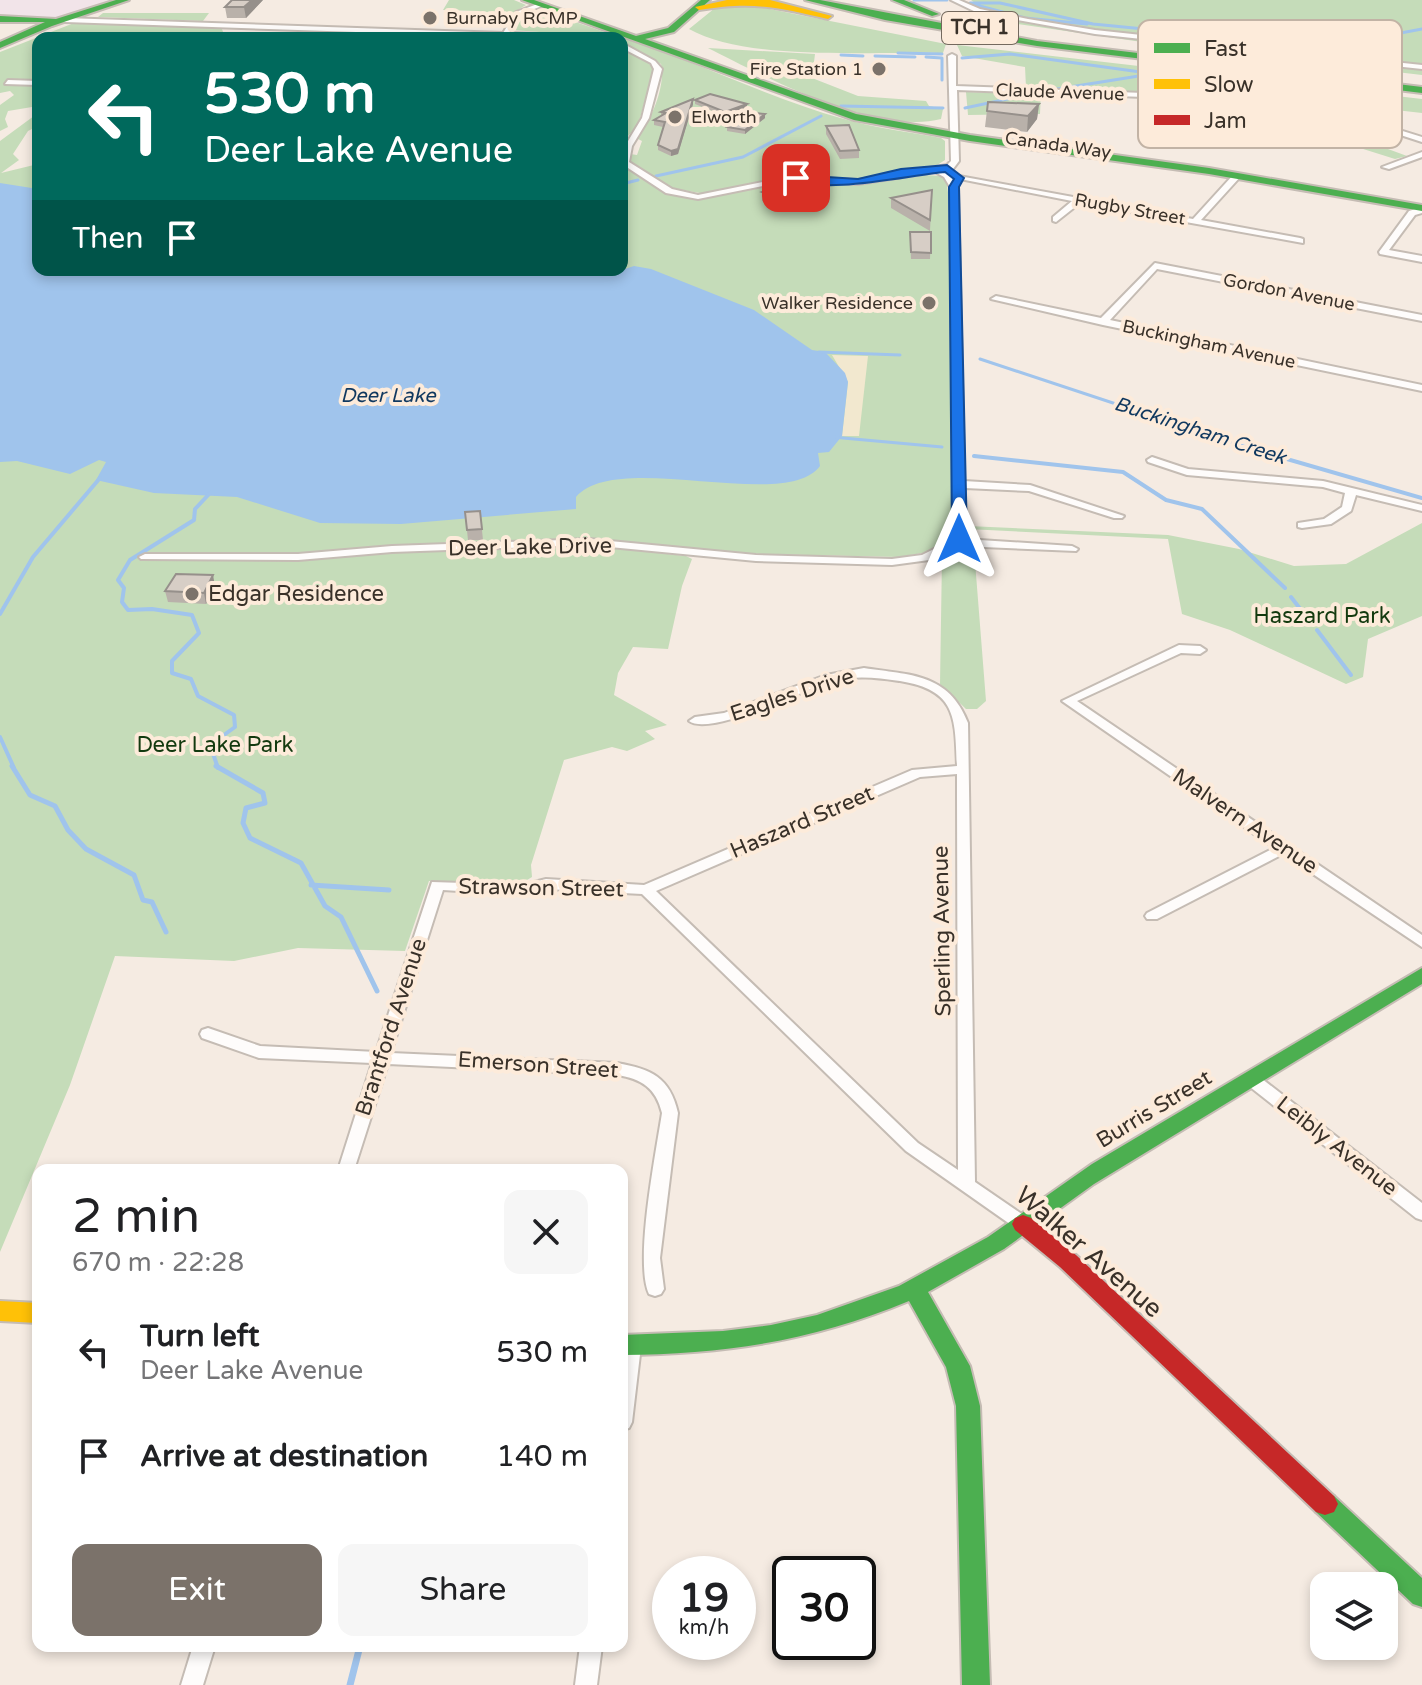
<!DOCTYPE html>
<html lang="en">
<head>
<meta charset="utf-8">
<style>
	body { margin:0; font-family:"Varela Round",sans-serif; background:#f6f6f6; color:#202124; height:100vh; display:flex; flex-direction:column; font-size:30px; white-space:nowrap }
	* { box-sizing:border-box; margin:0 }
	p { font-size:26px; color:#757577 }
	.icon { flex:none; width:44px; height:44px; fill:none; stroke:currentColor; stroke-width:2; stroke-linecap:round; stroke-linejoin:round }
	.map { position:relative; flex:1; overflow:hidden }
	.sheet { position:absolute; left:32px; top:1164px; width:596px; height:488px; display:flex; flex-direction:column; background:#fff; border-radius:16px; box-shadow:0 4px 12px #0003 }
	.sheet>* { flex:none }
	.top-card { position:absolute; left:32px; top:32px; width:596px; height:244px; border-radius:16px; box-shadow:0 4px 12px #0003; background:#00695c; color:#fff; overflow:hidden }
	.controls { position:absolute; left:1310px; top:1572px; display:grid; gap:16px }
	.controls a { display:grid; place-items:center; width:88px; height:88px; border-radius:16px; background:#fff; box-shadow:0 4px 12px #0003; font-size:40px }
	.speed { position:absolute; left:652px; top:1556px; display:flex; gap:16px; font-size:40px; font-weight:700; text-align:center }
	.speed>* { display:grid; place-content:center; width:104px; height:104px; border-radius:50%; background:#fff; box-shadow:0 4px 12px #0003; line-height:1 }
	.speed small { font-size:20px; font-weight:400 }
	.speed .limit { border:4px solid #111; border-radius:12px; background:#fff; color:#111 }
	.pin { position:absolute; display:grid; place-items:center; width:68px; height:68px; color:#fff; margin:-34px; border-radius:16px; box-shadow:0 4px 12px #0006 }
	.me { position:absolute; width:88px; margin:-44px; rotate:0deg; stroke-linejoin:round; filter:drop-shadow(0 0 6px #0008) }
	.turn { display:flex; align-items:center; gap:28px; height:168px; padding:0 40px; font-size:36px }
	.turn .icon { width:104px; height:104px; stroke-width:2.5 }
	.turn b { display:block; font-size:56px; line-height:68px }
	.then { display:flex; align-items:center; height:76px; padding:0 40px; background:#0003; gap:16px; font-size:30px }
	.round { display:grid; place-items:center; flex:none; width:84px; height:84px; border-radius:16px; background:#f6f6f6 }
	.overview { display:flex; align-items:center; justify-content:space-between; height:136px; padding:0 40px }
	h1 { font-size:48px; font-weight:600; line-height:60px }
	.button { display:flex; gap:16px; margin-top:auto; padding:16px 40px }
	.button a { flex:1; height:92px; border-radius:16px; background:#7b726a; color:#fff; font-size:32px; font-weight:600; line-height:92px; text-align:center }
	.button a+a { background:#f6f6f6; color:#202124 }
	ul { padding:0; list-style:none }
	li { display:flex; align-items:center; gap:24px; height:104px; padding:0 40px }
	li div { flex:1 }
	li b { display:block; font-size:30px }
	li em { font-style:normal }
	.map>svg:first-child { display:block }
	.education { fill:#f2e4e9 }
	.green { fill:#c5dcb9 }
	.sand { fill:#f2e8cf }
	.water { fill:#a0c4ec }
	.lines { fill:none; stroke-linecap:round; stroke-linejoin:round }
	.stream-far3 { stroke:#a0c4ec; stroke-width:3 }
	.stream-far2 { stroke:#a0c4ec; stroke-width:4 }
	.stream-far1 { stroke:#a0c4ec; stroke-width:5 }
	.stream { stroke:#a0c4ec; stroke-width:7 }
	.street-casing { stroke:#c5bcb4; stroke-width:4 }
	.fast-casing { stroke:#c5bcb4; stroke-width:4 }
	.slow-casing { stroke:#c5bcb4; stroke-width:4 }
	.jam-casing { stroke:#c5bcb4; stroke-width:4 }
	.street { fill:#fefcfb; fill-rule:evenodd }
	.fast { fill:#4caf50; fill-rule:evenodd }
	.slow { fill:#ffc107; fill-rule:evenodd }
	.jam { fill:#c62828; fill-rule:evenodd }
	.wall { fill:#b9b1aa }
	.shaded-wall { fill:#96908b }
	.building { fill:#d7cec6; stroke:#96908b; stroke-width:2 }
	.route { fill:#1a73e8; stroke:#114b97; stroke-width:2 }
	.poi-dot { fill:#7b726a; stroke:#fdebda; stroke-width:3 }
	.labels { text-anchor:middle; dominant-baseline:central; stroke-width:8; stroke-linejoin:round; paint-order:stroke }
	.far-poi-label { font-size:18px; fill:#393129; stroke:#fdebda; text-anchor:start }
	.far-street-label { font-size:18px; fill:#393129; stroke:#fdebda }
	.shield { fill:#fdebda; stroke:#74695e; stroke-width:2 }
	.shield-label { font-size:20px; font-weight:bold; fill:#393129 }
	.far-water-label { font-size:20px; font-style:italic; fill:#10385f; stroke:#fdebda }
	.street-label { font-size:22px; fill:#393129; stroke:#fdebda }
	.poi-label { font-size:22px; fill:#393129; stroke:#fdebda; text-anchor:start }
	.park-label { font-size:22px; fill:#133a0f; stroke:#fdebda }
	.near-street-label { font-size:26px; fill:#393129; stroke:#fdebda }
	.key { fill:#fdebda; stroke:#c2b3a5; stroke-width:2 }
	.key-label { font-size:22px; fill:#393129 }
</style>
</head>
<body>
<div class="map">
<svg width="1422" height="1685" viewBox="0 0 1422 1685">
	<rect width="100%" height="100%" fill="#f5ebe2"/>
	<path class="education" d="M 0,0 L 114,0 L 53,18 L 0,17 Z"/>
	<path class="green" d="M 449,0 L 514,0 L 526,5 L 511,14 L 477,16 L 479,11 L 443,10 Z
		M 971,0 L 1422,0 L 1422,75 L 1149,43 L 976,18 L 975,3 Z
		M 750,5 L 946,44 L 943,53 C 873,51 747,62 689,29 L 715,8 Z
		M 544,10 C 580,25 617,35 654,49 C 717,71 779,101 844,119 C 876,128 909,132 941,138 L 945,141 L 945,160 L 934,167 L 899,170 L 856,180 L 782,177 L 706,194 L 670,188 L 630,162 L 630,154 L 637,155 L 642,141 L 636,138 C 651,122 666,86 661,64 L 622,43 L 622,38 L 512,30 L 527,14 L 523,13 Z
		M 103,13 L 209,13 L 203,21 L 98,17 Z
		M 74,23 L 209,26 L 222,29 L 223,32 L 218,38 L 38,38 L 38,82 L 7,84 L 38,85 L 38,106 L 8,111 L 5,119 L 8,127 L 0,131 L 0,105 L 14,95 L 10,91 L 0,93 L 0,52 Z
		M 354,30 L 583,38 L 347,38 Z
		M 957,45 L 1422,99 L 1422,113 L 1307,100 L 1041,91 L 1040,114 L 968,115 L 966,92 L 1034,94 L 1026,87 L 1025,67 L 962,56 Z
		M 622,48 L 648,62 L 654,69 L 638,125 L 628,136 L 622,151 Z
		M 708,48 L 815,54 L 812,78 L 858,96 L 926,101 L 929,106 L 943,109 L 941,119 C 877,136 765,77 708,48 Z
		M 1219,100 L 1311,104 L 1313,112 L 1326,121 L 1331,135 L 1358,138 L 1407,156 L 1395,159 L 1325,137 L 1232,134 Z
		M 38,113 L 38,126 L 28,131 L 13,154 L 19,160 L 1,173 L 38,164 L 38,270 L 622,270 L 622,166 L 670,195 L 692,199 L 790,180 L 851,185 L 908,174 L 941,176 L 946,179 L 949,199 L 952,444 L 955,447 L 952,451 L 951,535 L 944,544 L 928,552 L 899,557 L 760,554 L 579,540 L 393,552 L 576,544 L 686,556 L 692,559 L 682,586 L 668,649 L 633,647 L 618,673 L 614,695 L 667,725 L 645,731 L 655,739 L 627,751 L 612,747 L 564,760 L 531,865 L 532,877 L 519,885 L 429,881 L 405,951 L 298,948 L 234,961 L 115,956 L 70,1085 L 0,1252 L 0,141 Z
		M 1422,523 L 1422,616 L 1368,639 L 1363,677 L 1346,684 L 1230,630 L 1182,614 L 1168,539 L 967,529 L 968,526 L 1168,535 L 1239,549 L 1294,566 L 1346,564 Z
		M 957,549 L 974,549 L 986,701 L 977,709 L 966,709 L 940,684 L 942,557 Z"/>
	<path class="sand" d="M 832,355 L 868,356 L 859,436 L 842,436 L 848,382 Z"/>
	<path class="water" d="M 0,183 L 38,189 L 38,270 L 622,270 L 634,266 L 651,269 L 754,310 L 812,350 L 825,352 L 845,373 L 848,382 L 842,436 L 829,452 L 818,453 L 820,466 C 785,513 617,449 576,497 L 576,509 L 401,524 L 320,523 L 237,497 L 154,493 L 96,480 L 106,462 L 99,460 L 70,474 L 17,461 L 0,462 Z"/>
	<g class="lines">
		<path class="stream-far3" d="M 914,0 L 947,0
			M 970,3 L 1000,3 L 1093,24 L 1319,46
			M 972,4 L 1025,18 L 1087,24
			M 898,53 L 942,54
			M 1295,53 L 1422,29
			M 841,55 L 863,56
			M 875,56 L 915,57
			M 926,57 L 942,58 L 942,80
			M 962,58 L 1010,54 L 1155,74
			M 1155,74 L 1204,70
			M 1145,75 L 1144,82 L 1276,91 L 1298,96
			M 1051,90 L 1145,75
			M 841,106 L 943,108
			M 965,108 L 1031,94
			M 656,176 L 743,157 L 821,116
			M 622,184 L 638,180
			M 819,352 L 900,355
			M 980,359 L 1255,450
			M 832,437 L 942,447"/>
		<path class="stream-far2" d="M 1249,448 L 1422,498
			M 974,456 L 1123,472 L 1166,500 L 1202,509 L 1285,588
			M 211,492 L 195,509 L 194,520 L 130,560 L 118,580 L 124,588 L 122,602 L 128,610 L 152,609 L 192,615 L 199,633 L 172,661 L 172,673 L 191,679 L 198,696 L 234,715 L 235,727 L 210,745 L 218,768
			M 1291,597 L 1308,619
			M 0,614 L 33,557 L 100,478
			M 1317,630 L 1351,675
			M 0,737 L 14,768"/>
		<path class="stream-far1" d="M 12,766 L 30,795 L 55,806 L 68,830 L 86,849 L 134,875 L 143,900 L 152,902 L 166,932
			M 216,766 L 263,793 L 265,803 L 246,808 L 243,823 L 250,838 L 301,863 L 325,906 L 341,917 L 377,991
			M 311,885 L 389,890"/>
		<path class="stream" d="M 350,1685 L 360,1646"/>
		<defs>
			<path id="street" d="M 951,0 L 959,0 L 980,9 L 1028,19 L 1095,30 L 1422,65 L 1422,69 L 1095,34 L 978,13 Z
				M 540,3 L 542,6 L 521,14 L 509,33 L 592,36 L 595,38 L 532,38 L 65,22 L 62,20 L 65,18 L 503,33 L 516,12 Z
				M 622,43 L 655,61 L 662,69 L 649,118 L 632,146 L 629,162 L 672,189 L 698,195 L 788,177 L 858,180 L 947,165 L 951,161 L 948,56 L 952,54 L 956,56 L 956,86 L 1309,99 L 1321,102 L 1328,115 L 1380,124 L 1422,137 L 1422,142 L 1379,128 L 1322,119 L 1315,105 L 1308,103 L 957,90 L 959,161 L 953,169 L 944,170 L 950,173 L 958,187 L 964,481 L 1030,485 L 1124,516 L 1122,518 L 1114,518 L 1029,491 L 965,488 L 964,539 L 1072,546 L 1078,549 L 1076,551 L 959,546 L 929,560 L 892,565 L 756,561 L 589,545 L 392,552 L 298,560 L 141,559 L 139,557 L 145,554 L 298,554 L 392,546 L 589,539 L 756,555 L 892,559 L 922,555 L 952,540 L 954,535 L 950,187 L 944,177 L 935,172 L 858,184 L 788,181 L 698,199 L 666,193 L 622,164 L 622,151 L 642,118 L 654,69 L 651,63 L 622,48 Z
				M 8,80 L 38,81 L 38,85 L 5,84 Z
				M 1422,152 L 1422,157 L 1389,169 L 1382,167 Z
				M 1234,174 L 1241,176 L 1201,220 L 1300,238 L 1303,239 L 1303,243 L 1080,203 L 1056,222 L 1053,221 L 1053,217 L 1072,201 L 955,178 L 959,176 L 1193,219 Z
				M 1422,207 L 1422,213 L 1415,215 L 1389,250 L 1422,256 L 1422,262 L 1380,254 L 1379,252 L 1409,211 Z
				M 1155,263 L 1422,315 L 1422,321 L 1157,269 L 1110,320 L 1422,385 L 1422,391 L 1103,325 L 991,299 L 996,296 L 1101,318 Z
				M 1152,457 L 1188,469 L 1323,481 L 1422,505 L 1422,511 L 1356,495 L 1351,511 L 1331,524 L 1302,528 L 1298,527 L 1298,523 L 1324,519 L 1342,507 L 1345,493 L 1323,487 L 1187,475 L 1148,462 L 1147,460 Z
				M 1179,645 L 1200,646 L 1206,650 L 1200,654 L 1181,653 L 1077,701 L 1422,935 L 1422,947 L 1283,854 L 1157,919 L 1147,919 L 1145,916 L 1147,913 L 1274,848 L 1062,701 Z
				M 864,668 C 910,675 949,673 968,723 L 975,1182 L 1029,1219 L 1032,1224 L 1029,1229 L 1023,1231 L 1017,1229 L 906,1151 L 642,894 L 546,889 L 522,895 L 443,890 L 391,1053 L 617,1063 C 651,1069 670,1077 678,1113 L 660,1258 L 664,1289 L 661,1294 L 655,1296 L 649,1294 C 634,1262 656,1152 662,1113 C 656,1088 642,1079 617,1075 L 388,1064 L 354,1170 L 338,1170 L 372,1063 L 259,1058 L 202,1038 L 200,1034 L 202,1030 L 208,1028 L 260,1046 L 376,1052 L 432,882 L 522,885 L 546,879 L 644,885 L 912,770 L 957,766 C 955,718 957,690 900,681 C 877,678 857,675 833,681 C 805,689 710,737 689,721 L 695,717 L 724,713 L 826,675 ZM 957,774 L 957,794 L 958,1170 L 918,1143 L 656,891 L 920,777 Z
				M 1251,1073 L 1257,1075 L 1422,1203 L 1422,1220 L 1416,1218 L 1245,1083 L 1243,1079 L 1245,1075 Z
				M 632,1338 L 639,1341 L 641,1346 L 632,1422 L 629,1428 L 622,1430 L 622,1352 L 625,1341 Z
				M 193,1646 L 215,1646 L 203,1685 L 181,1685 Z
				M 580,1646 L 602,1646 L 597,1685 L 575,1685 Z"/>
			<path id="fast" d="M 116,0 L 129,0 L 52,26 L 0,48 L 0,42 L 45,22 L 0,22 L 0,16 L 56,19 Z
				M 522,0 L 534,0 L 636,36 L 668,28 L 701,0 L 710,0 L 674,32 L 645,39 L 856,114 L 970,135 L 1209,168 L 1422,205 L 1422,211 L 1209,174 L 970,141 L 854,120 Z
				M 805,0 L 820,0 L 1037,41 L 1422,87 L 1422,93 L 1037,46 L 885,20 Z
				M 892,0 L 904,0 L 939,14 L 932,16 Z
				M 1422,968 L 1422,984 L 1094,1184 L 1004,1249 L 928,1292 L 970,1366 L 980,1406 L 990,1685 L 962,1685 L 956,1406 L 946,1367 L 909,1301 C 813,1341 726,1354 622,1355 L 622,1335 L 723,1331 L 771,1325 L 817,1315 L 899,1286 L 988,1237 L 1092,1164 Z
				M 1325,1493 L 1334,1496 L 1422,1578 L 1422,1607 L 1413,1604 L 1316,1512 L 1312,1504 L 1316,1496 Z"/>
			<path id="slow" d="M 727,0 L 770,0 L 832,16 L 828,19 C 776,7 752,1 699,10 L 695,7 Z
				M 0,1301 L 38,1303 L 38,1323 L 0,1321 Z"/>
			<path id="jam" d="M 1023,1215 L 1031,1218 L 1076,1255 L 1334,1496 L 1338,1504 L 1334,1512 L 1325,1515 L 1316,1512 L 1060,1267 L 1015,1230 L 1012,1224 L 1015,1218 Z"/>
		</defs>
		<use href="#street" class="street-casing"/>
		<use href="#fast" class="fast-casing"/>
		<use href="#slow" class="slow-casing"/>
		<use href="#jam" class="jam-casing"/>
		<use href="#street" class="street"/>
		<use href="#fast" class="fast"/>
		<use href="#slow" class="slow"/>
		<use href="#jam" class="jam"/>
	</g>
	<path class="wall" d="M 263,0 L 246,18 L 227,18 L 225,7 Z
		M 695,100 L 747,104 L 747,108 L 725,116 L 695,104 Z
		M 988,102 L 1039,104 L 1037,119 L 1027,132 L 985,127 Z
		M 693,104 L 678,154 L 671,156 L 658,150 L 658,145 L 663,127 L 654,125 L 654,120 L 661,116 L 661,112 Z
		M 765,114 L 765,118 L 745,134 L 727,131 L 727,127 Z
		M 826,126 L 859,150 L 859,158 L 840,159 L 826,134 Z
		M 932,190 L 930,231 L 891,208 L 891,198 Z
		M 762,192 L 803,194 L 802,203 L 785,209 L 762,201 Z
		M 910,232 L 931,232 L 930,259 L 911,259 Z
		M 480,511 L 483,540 L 468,540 L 465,512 Z
		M 215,586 L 206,604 L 168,602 L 165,591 Z"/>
	<path class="shaded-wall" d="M 252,0 L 263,0 L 246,18 L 244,7 Z
		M 693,99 L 693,104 L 678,154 L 671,156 L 671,151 Z
		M 747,104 L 747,108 L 725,116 L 725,112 Z
		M 1039,104 L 1037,119 L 1027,132 L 1028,116 Z
		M 765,114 L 765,118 L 745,134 L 745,130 Z
		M 803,194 L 802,203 L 785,209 L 785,201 Z
		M 213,575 L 215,586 L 206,604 L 204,593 Z"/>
	<path class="building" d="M 232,0 L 252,0 L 244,7 L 225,7 Z
		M 710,94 L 747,104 L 725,112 L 695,100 Z
		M 693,99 L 678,149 L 671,151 L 658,145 L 665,122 L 654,120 L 666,113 L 661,112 Z
		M 988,102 L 1039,104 L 1028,116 L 987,111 Z
		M 746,112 L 765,114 L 745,130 L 727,127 Z
		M 849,125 L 859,150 L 840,151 L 826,126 Z
		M 779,186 L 803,194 L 785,201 L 762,192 Z
		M 932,190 L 930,220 L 891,198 Z
		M 910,232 L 931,232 L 931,253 L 911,252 Z
		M 480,511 L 482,529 L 467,530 L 465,512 Z
		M 176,574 L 213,575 L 204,593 L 165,591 Z"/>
	<path class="route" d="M 947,165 L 964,178 L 959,187 L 967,539 L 959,543 L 952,539 L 949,187 L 954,179 L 945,172 C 909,175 820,196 791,178 L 796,175 L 858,179 L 901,169 Z"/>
	<g class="poi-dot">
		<circle cx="430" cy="18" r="8"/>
		<circle cx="879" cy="69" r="8"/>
		<circle cx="675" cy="117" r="8"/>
		<circle cx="929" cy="303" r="8"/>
		<circle cx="192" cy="594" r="8"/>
	</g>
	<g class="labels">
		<g class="far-poi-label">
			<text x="446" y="18">Burnaby RCMP</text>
			<text x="863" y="69" text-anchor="end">Fire Station 1</text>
			<text x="691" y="117">Elworth</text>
			<text x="913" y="303" text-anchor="end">Walker Residence</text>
		</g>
		<g class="far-street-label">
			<text transform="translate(1060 92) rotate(2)">Claude Avenue</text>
			<text transform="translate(1058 145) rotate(8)">Canada Way</text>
			<text transform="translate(1130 209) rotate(10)">Rugby Street</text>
			<text transform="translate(1289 292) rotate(11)">Gordon Avenue</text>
			<text transform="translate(1209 344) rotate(12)">Buckingham Avenue</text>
		</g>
		<rect class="shield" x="942" y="12" width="76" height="32" rx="6"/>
		<g class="shield-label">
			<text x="980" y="28">TCH 1</text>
		</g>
		<g class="far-water-label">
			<text x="388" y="396">Deer Lake</text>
			<text transform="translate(1200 431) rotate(18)">Buckingham Creek</text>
		</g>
		<g class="street-label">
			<text transform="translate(530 547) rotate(-1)">Deer Lake Drive</text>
			<text transform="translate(792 695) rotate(-18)">Eagles Drive</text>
			<text transform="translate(1245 821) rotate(34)">Malvern Avenue</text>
			<text transform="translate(802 822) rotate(-23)">Haszard Street</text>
			<text transform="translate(541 888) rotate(1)">Strawson Street</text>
			<text transform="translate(942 931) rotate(-91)">Sperling Avenue</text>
			<text transform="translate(391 1027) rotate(-72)">Brantford Avenue</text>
			<text transform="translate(538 1065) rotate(4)">Emerson Street</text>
			<text transform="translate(1154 1109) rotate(-31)">Burris Street</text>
			<text transform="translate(1337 1146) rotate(38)">Leibly Avenue</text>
		</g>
		<g class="poi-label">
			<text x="208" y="594">Edgar Residence</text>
		</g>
		<g class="park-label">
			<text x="1322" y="616">Haszard Park</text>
			<text x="215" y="745">Deer Lake Park</text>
		</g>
		<g class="near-street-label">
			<text transform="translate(1089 1252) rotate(41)">Walker Avenue</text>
		</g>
	</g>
	<rect x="1138" y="20" width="264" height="128" rx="12" class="key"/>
	<rect x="1154" y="43" width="36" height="10" fill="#4caf50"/>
	<rect x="1154" y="79" width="36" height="10" fill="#ffc107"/>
	<rect x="1154" y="115" width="36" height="10" fill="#c62828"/>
	<g class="key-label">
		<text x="1204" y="56">Fast</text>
		<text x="1204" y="92">Slow</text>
		<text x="1204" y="128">Jam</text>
	</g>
</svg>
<div class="controls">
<a><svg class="icon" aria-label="layers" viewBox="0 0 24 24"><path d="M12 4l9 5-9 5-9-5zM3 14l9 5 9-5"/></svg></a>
</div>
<div class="speed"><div>19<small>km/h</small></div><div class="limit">30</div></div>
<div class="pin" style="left:796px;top:178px;background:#d93025"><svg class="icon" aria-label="arrive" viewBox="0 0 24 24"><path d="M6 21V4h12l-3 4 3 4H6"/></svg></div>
<svg class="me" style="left:959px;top:539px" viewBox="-20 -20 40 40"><path d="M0-17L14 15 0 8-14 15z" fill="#1a73e8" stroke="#fff" stroke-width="4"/></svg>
<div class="top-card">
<div class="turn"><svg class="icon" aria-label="left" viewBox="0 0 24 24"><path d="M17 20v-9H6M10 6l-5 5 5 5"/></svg><div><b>530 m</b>Deer Lake Avenue</div></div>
<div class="then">Then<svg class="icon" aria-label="arrive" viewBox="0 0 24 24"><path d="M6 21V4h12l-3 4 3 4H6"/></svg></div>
</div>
<section class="sheet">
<div class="overview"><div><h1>2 min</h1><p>670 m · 22:28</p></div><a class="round"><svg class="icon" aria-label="close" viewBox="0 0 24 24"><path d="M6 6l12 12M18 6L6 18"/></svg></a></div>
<ul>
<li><svg class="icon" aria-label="left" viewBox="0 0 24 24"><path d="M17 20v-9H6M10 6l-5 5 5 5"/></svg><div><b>Turn left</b><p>Deer Lake Avenue</p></div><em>530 m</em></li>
<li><svg class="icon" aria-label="arrive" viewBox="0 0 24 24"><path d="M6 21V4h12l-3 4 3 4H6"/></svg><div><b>Arrive at destination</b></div><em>140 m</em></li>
</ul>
<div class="button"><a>Exit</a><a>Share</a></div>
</section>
</div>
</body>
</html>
